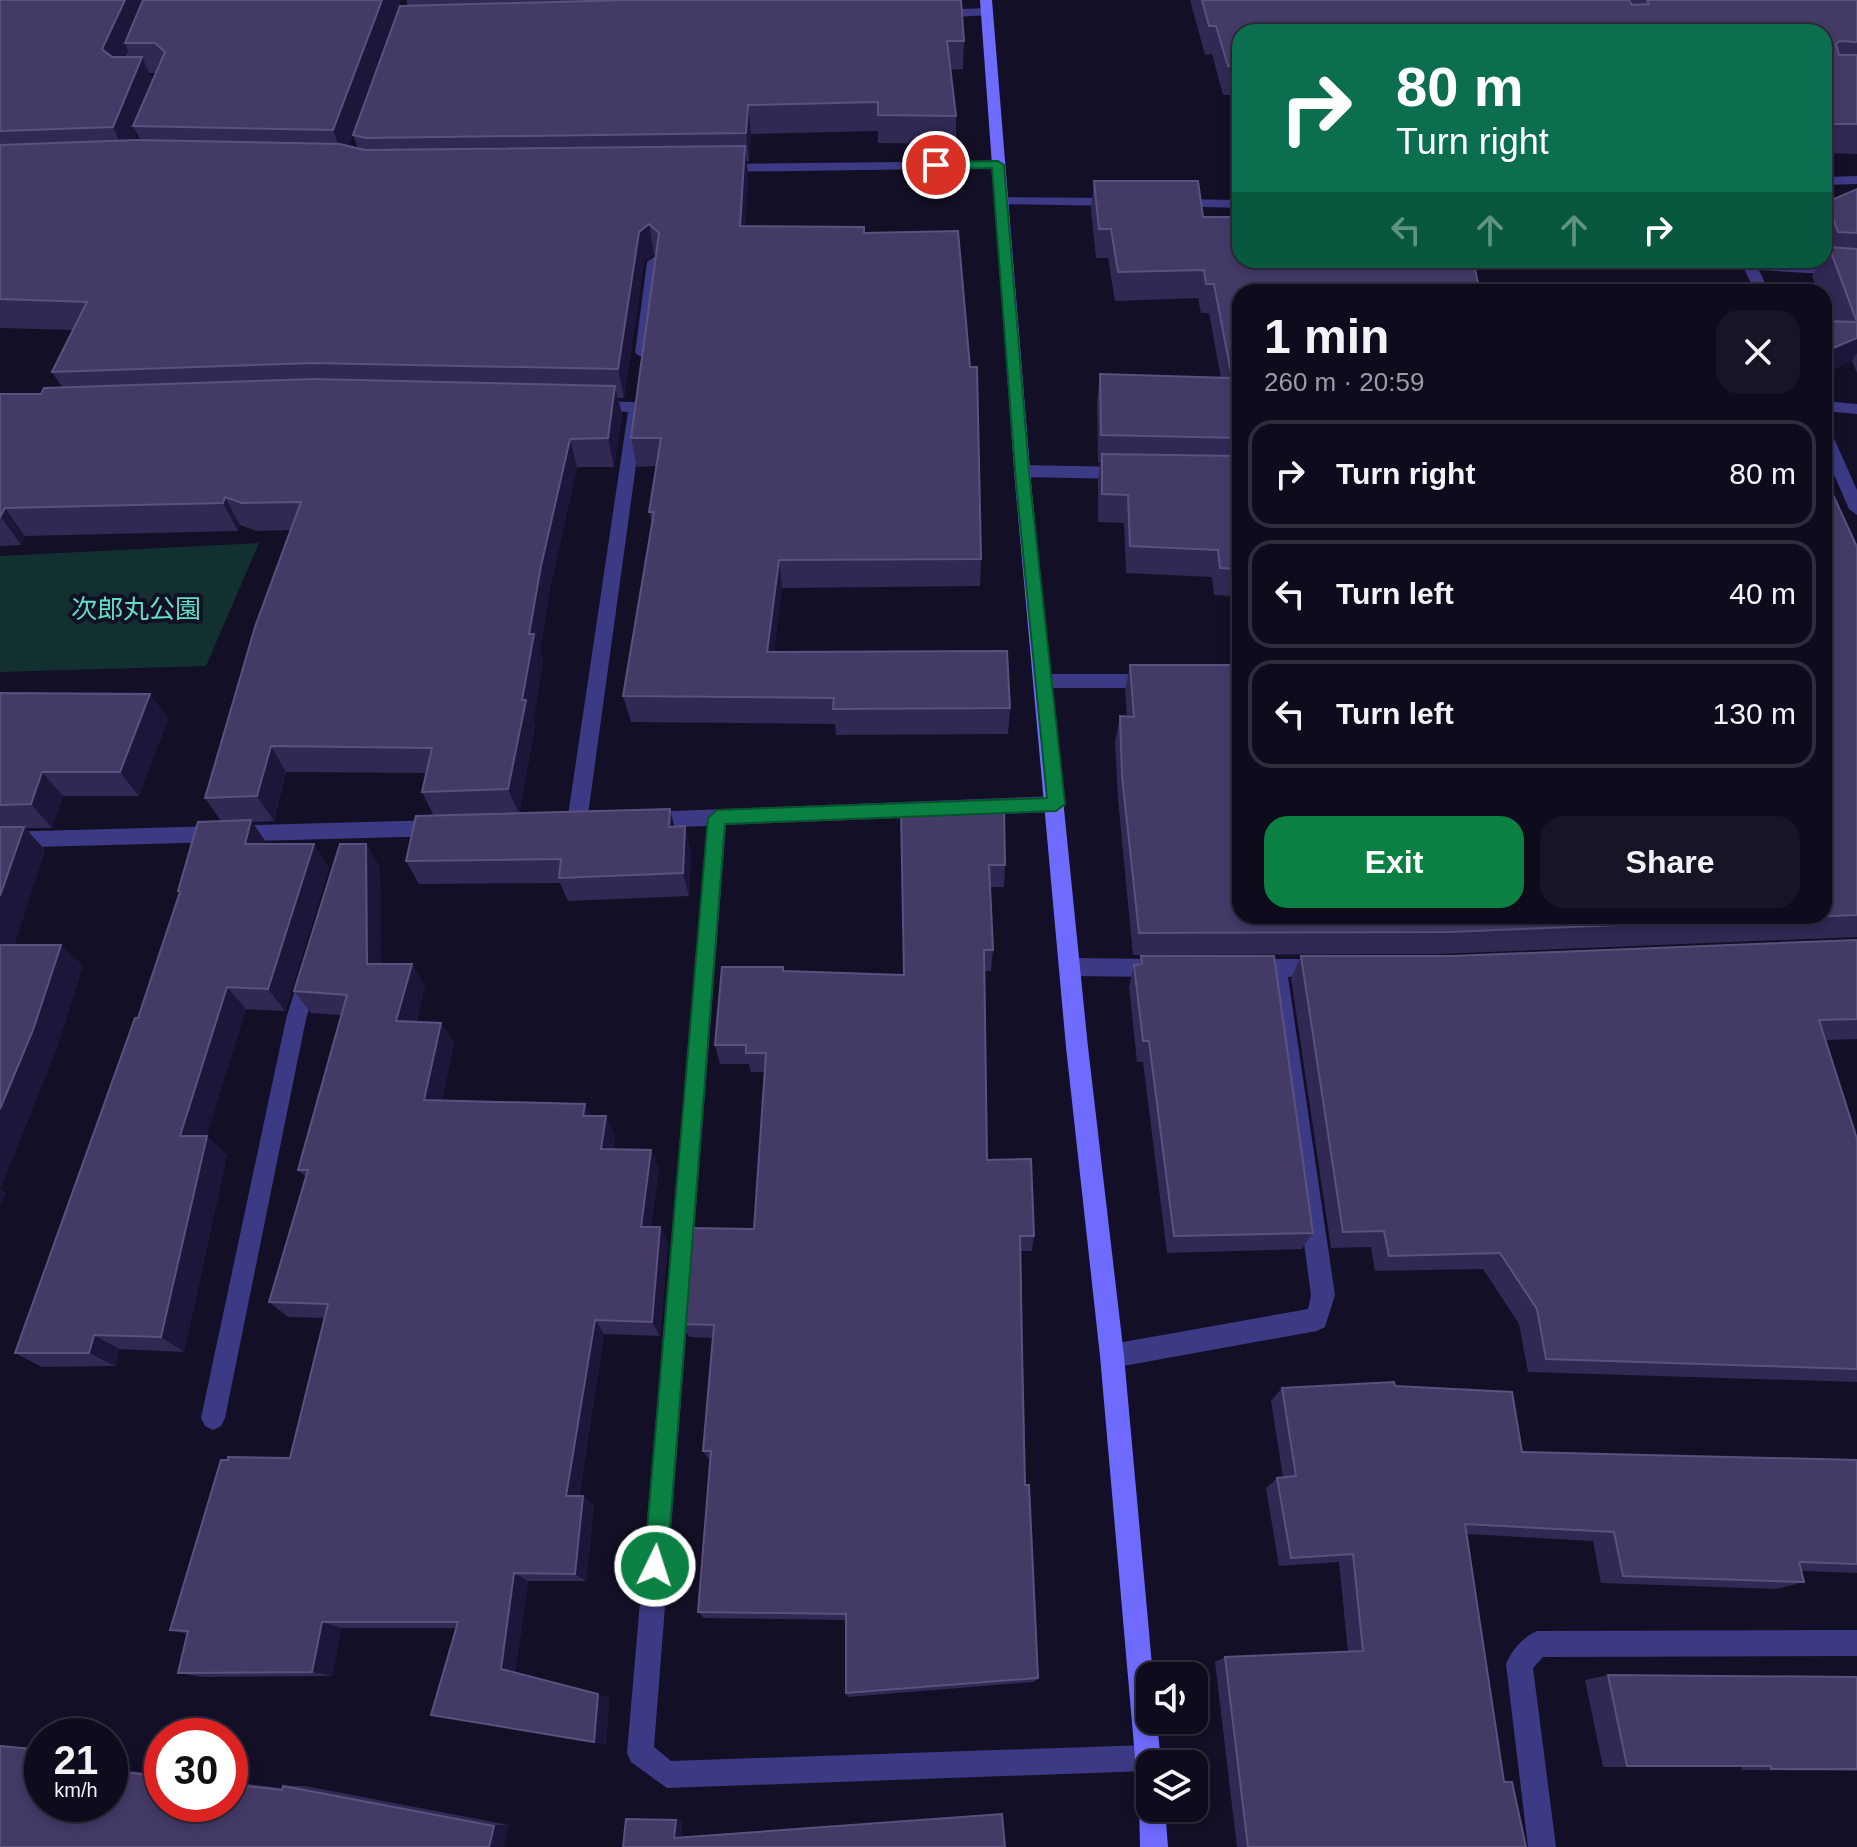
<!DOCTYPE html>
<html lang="en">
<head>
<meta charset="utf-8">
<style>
	body { margin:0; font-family:Arial,"Noto Sans JP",sans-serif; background:#171425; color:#f1f3f6; height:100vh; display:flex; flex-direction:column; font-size:30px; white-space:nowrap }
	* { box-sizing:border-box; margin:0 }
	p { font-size:26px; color:#9b9ba3 }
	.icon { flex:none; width:44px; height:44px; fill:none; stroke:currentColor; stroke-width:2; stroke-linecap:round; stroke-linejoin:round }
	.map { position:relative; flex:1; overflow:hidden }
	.sheet { position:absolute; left:1232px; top:284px; width:600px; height:640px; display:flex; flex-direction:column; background:#0e0b1c; border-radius:24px; box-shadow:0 4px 12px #0003,0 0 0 2px #2e2b3b }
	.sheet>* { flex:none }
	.top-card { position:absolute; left:1232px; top:24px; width:600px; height:244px; border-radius:24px; box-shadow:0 4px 12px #0003,0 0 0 2px #2e2b3b; background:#0b6e4f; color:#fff; overflow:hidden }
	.fabs { position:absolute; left:1136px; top:1662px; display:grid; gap:16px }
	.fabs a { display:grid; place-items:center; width:72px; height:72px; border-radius:16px; background:#0e0b1c; box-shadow:0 4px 12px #0003,0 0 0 2px #2e2b3b; font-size:40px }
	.speed { position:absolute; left:24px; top:1718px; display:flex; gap:16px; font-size:40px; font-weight:700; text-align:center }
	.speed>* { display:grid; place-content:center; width:104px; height:104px; border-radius:50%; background:#0e0b1c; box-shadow:0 4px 12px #0003,0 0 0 2px #2e2b3b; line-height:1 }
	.speed small { font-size:20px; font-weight:400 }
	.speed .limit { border:12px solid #d22; background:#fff; color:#111 }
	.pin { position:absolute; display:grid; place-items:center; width:68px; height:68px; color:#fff; margin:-34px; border:4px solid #fff; border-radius:50%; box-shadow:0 2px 8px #0007 }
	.me { position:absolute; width:88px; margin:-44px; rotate:4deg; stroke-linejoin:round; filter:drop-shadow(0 0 6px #0008) }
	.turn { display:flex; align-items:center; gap:28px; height:168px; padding:0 32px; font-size:36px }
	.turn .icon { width:104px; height:104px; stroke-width:2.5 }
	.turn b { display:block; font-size:56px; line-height:68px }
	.lanes { display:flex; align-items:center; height:76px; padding:0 32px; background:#0003; justify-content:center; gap:40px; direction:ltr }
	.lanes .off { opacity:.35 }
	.round { display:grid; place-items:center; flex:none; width:84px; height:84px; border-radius:24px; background:#171425 }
	.overview { display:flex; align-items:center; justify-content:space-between; height:136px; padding:0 32px }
	h1 { font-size:48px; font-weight:700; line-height:60px }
	.action { display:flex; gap:16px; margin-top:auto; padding:16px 32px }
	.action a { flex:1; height:92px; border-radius:24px; background:#0b8043; color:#fff; font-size:32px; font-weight:700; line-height:92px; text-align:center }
	.action a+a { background:#171425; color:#f1f3f6 }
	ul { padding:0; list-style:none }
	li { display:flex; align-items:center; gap:24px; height:108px; margin:0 16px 12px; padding:0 16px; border:4px solid #2e2b3b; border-radius:24px }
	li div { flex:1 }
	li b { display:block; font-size:30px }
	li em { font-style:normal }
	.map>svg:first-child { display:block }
	.green { fill:#12302f }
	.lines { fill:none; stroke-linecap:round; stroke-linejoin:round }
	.street { fill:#3d3a85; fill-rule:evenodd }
	.secondary { fill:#6f6bff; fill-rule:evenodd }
	.wall { fill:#312854; fill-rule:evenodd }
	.shaded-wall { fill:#1d163a }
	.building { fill:#433a66; stroke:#5a527e; stroke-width:2 }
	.route { fill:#0b8043; stroke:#07532c; stroke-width:2 }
	.labels { text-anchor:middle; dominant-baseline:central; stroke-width:8; stroke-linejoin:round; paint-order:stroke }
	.park-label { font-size:26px; fill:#5fe0c0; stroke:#130f26 }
</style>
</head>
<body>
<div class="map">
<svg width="1857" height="1847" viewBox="0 0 1857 1847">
	<rect width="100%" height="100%" fill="#130f26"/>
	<path class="green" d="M 259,543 L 206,666 L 0,672 L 0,556 Z"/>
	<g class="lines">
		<path class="street" d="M 987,8 L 993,12 L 991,15 L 935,18 L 929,14 L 935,10 Z
			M 998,161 L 1005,165 L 1003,168 L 719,172 L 712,168 L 719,164 Z
			M 1857,176 L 1857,184 L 1824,185 L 1824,177 Z
			M 1000,197 L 1116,198 L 1123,202 L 1116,206 L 995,204 L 995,198 Z
			M 1176,199 L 1240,200 L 1240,208 L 1171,206 L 1171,200 Z
			M 654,257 L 661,262 L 651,353 L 643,358 L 635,353 L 647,262 Z
			M 1740,260 L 1857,266 L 1857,276 L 1759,270 L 1769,292 L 1755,292 Z
			M 592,401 L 636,402 L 644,407 L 587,822 L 584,828 L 570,828 L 567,822 L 628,412 L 586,410 L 584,406 Z
			M 1824,401 L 1857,404 L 1857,414 L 1824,411 Z
			M 1824,429 L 1832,434 L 1857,490 L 1857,515 L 1849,509 L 1824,452 Z
			M 1022,465 L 1124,467 L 1132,473 L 1124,479 L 1022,477 L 1014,471 Z
			M 1043,674 L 1152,674 L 1161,681 L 1152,688 L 1043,688 L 1034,681 Z
			M 1056,796 L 1063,799 L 1066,804 L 1063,809 L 1056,812 L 726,825 L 654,1747 L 671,1761 L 1147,1745 L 1156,1749 L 1160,1758 L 1158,1764 L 1150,1764 L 1147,1771 L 667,1788 L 631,1762 L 627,1753 L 707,826 L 648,828 L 641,826 L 638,820 L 641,814 L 648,812 Z
			M 440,820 L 447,822 L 450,828 L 447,834 L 440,836 L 0,848 L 0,832 Z
			M 1071,958 L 1157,959 L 1164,962 L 1167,968 L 1164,974 L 1157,977 L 1071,976 L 1064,973 L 1061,967 L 1064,961 Z
			M 1249,959 L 1321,959 L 1328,962 L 1331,968 L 1328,974 L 1288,977 L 1335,1295 L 1325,1327 L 1317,1331 L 1112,1368 L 1104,1364 L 1100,1356 L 1104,1348 L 1112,1344 L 1308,1309 L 1311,1295 L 1268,977 L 1242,974 L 1239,968 L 1242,962 Z
			M 310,965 L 317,968 L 320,974 L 306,1019 L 225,1418 L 221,1426 L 213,1430 L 205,1426 L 201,1418 L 286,1019 L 300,974 L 303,968 Z
			M 1857,1630 L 1857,1656 L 1543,1657 L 1533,1668 L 1556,1847 L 1528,1847 L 1506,1664 C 1512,1650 1523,1637 1537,1631 Z"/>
		<path class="secondary" d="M 980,0 L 992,0 L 1031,482 L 1088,1047 L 1124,1356 L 1153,1676 L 1150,1676 L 1150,1720 L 1157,1720 L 1161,1764 L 1150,1764 L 1150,1808 L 1165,1808 L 1168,1847 L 1140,1847 L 1139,1803 L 1100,1356 L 1066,1047 L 1015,482 Z"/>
	</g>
	<path class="wall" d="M 0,0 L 401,0 L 349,146 L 358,149 L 353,135 L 408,6 L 406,0 L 961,0 L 964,41 L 963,69 L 950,70 L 956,116 L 956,144 L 878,143 L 878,131 L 751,134 L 749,161 L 746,161 L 748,175 L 745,226 L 864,233 L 981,559 L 980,586 L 782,588 L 774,652 L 1010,708 L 1008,734 L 836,735 L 835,724 L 631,722 L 623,696 L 652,523 L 649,512 L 656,466 L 637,467 L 631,438 L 656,256 L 654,254 L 644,262 L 624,398 L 618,398 L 622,415 L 614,467 L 577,467 L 549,593 L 540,651 L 543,661 L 533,720 L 535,726 L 519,814 L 675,827 L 691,850 L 689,896 L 568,901 L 560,883 L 419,884 L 406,861 L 434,816 L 422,792 L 426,773 L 286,772 L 274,821 L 252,822 L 267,844 L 329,868 L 285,1011 L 246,1009 L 206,1136 L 227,1155 L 184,1352 L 119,1349 L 115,1366 L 42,1367 L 15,1353 L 138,1018 L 179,893 L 178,891 L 221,821 L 205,798 L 290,530 L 257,531 L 240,525 L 238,531 L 25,536 L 21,545 L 0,546 L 0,394 L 41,394 L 62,387 L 52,372 L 73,330 L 0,328 ZM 149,73 L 156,73 L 153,81 ZM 137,133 L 140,140 L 134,140 Z
		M 1190,0 L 1857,0 L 1857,154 L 1824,153 L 1824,32 L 1240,32 L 1240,95 L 1223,95 L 1212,54 L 1205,55 Z
		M 1094,181 L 1203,217 L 1240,292 L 1240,916 L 1824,916 L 1857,547 L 1857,937 L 1438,954 L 1133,955 L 1118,800 L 1115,742 L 1120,716 L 1127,717 L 1125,691 L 1130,665 L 1236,665 L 1231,596 L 1214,595 L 1212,577 L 1126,573 L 1124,523 L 1098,522 L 1098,481 L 1100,463 L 1098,463 L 1097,402 L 1100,374 L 1221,378 L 1209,313 L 1201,313 L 1198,298 L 1115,301 L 1108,258 L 1096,258 L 1091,210 Z
		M 1857,189 L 1857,373 L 1852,361 L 1824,373 L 1824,321 L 1828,321 L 1824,308 L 1824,292 L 1818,292 L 1812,276 L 1821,260 L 1824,260 L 1824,207 L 1827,202 Z
		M 0,693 L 150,694 L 168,719 L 139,796 L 63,796 L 52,828 L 25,828 L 45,850 L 14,945 L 61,945 L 83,966 L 56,1050 L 0,1189 Z
		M 901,810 L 1005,865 L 1004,887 L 990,887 L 993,950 L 991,971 L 985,971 L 987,1160 L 1034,1236 L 1032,1251 L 1021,1251 L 1025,1485 L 1038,1678 L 1034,1682 L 848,1697 L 846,1693 L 846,1620 L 704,1618 L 698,1612 L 710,1461 L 703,1451 L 713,1338 L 689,1337 L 682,1324 L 754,1229 L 765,1072 L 751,1072 L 749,1064 L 720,1064 L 715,1045 L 783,967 L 784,971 L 904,975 Z
		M 366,844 L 380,868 L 381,964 L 425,986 L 416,1022 L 441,1023 L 454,1043 L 442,1100 L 591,1116 L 615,1135 L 613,1150 L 651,1150 L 659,1168 L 651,1227 L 660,1227 L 668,1243 L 660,1336 L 604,1334 L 579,1496 L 583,1496 L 594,1506 L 586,1581 L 528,1581 L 515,1673 L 609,1698 L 606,1744 L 431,1715 L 456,1628 L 341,1628 L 332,1676 L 203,1677 L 178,1673 L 187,1634 L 170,1630 L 290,1458 L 325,1318 L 288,1317 L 269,1302 L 306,1177 L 298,1170 L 341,1015 L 311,1013 L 294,991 Z
		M 1857,940 L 1857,1039 L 1825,1040 L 1857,1139 L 1857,1382 L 1528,1372 L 1519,1324 L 1483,1269 L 1375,1271 L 1371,1247 L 1331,1248 L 1291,978 L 1301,956 L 1452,956 Z
		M 1141,956 L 1313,1233 L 1302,1249 L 1167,1253 L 1143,1062 L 1137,1062 L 1129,987 L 1134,965 L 1139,965 Z
		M 1395,1386 L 1522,1452 L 1857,1460 L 1857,1573 L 1801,1571 L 1804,1582 L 1776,1589 L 1601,1583 L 1593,1541 L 1467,1534 L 1504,1782 L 1526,1847 L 1237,1847 L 1215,1662 L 1225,1657 L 1348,1652 L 1339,1562 L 1279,1566 L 1266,1488 L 1277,1478 L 1283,1477 L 1271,1401 L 1282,1388 Z
		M 1608,1675 L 1857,1677 L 1857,1771 L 1742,1770 L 1742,1767 L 1603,1767 L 1585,1680 Z
		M 0,1745 L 42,1749 L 42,1804 L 110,1804 L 110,1756 L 129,1758 L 124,1770 L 162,1775 L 162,1804 L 230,1804 L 230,1782 L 282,1788 L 283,1786 L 305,1786 L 509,1825 L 0,1847 Z"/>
	<path class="shaded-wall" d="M 125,0 L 151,0 L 125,43 L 128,51 L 116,79 L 102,49 Z
		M 382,0 L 401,0 L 344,160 L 333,130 Z
		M 142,57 L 156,87 L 133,126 L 137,133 L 127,157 L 113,127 Z
		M 748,105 L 751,134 L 749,161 L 746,133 Z
		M 745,146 L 748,175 L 744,256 L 740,226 Z
		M 649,224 L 654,254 L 644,262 L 624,398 L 618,369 L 639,232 Z
		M 1857,338 L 1857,353 L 1852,361 L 1824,373 L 1824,352 Z
		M 615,386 L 622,415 L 614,467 L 608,438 Z
		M 570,439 L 577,467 L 549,593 L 540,651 L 543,661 L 533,720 L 535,726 L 519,814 L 508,789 L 522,700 L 529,634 L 541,566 Z
		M 225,497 L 240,525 L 238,531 L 223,503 Z
		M 5,508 L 25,536 L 21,545 L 1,517 Z
		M 779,560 L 782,588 L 771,679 L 767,652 Z
		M 150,694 L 168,719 L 139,796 L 120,772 Z
		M 271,746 L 286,772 L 274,821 L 257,796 Z
		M 42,772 L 63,796 L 52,828 L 31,804 Z
		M 670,809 L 676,833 L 669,827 Z
		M 251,820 L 268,845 L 245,844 Z
		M 685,826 L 691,850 L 689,896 L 683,873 Z
		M 24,827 L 45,850 L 7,966 L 0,960 L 0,896 Z
		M 314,844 L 329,868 L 285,1011 L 268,989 Z
		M 366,844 L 380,868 L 382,986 L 367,964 Z
		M 61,945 L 83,966 L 56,1050 L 0,1189 L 0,1109 Z
		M 412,964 L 425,986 L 410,1042 L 396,1021 Z
		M 227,987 L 246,1009 L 201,1155 L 180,1136 Z
		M 441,1023 L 454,1043 L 438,1119 L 424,1100 Z
		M 585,1104 L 595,1123 L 583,1116 Z
		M 606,1116 L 615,1135 L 610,1168 L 601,1149 Z
		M 207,1136 L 227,1155 L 184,1352 L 161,1337 Z
		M 651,1150 L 659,1168 L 649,1243 L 641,1227 Z
		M 0,1189 L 6,1193 L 0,1207 Z
		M 660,1227 L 668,1243 L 660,1336 L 652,1322 Z
		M 595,1320 L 604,1334 L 577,1506 L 566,1496 Z
		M 94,1335 L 119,1349 L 115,1366 L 89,1353 Z
		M 583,1496 L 594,1506 L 586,1581 L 575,1574 Z
		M 514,1573 L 528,1581 L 515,1674 L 501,1669 Z
		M 322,1622 L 341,1628 L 332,1676 L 312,1672 Z
		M 598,1694 L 609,1698 L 606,1744 L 594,1742 Z
		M 110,1756 L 129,1758 L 124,1770 L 110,1770 Z
		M 676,1820 L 683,1820 L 681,1837 L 674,1838 Z
		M 509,1825 L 504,1847 L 489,1847 L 494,1826 Z"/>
	<path class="building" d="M 0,0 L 125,0 L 102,49 L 112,57 L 142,57 L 113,127 L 0,131 Z
		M 143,0 L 382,0 L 333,130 L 133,126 L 165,52 L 155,43 L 125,43 Z
		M 628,0 L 961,0 L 964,41 L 947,41 L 956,116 L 878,115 L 878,102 L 748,105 L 746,133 L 366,138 L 353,135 L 400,6 Z
		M 1202,0 L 1629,0 L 1632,5 L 1649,4 L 1647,0 L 1857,0 L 1857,42 L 1839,41 L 1836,44 L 1839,55 L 1857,55 L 1857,124 L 1824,124 L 1824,32 L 1240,32 L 1240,66 L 1228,66 L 1216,26 L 1209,26 Z
		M 137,140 L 340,144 L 365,150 L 745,146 L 740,226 L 864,227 L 864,233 L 958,231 L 970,367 L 977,367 L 981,559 L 779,560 L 767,652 L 1007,651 L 1010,708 L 833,709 L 834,698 L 623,696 L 654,512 L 649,512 L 661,438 L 631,438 L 659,233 L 649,224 L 639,232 L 618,369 L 313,363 L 52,372 L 87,302 L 0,299 L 0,145 Z
		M 1094,181 L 1198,181 L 1203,217 L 1240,217 L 1240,260 L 1473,260 L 1480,292 L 1240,292 L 1240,438 L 1101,435 L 1100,374 L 1232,378 L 1214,284 L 1206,284 L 1204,270 L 1118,272 L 1111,229 L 1099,229 Z
		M 1857,189 L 1857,233 L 1838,232 L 1827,202 Z
		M 1829,247 L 1857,249 L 1857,322 Z
		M 1824,321 L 1857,322 L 1857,338 L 1824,352 Z
		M 313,379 L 615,386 L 608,438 L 570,439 L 541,566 L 529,634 L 534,634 L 522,700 L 526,700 L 508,789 L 422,792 L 432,748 L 271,746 L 257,796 L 205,798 L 255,627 L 301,502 L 242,503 L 225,497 L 223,503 L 5,508 L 0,517 L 0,394 L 41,394 L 44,388 Z
		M 1102,454 L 1240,456 L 1240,600 L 1237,569 L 1220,568 L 1218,550 L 1130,546 L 1128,495 L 1102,494 Z
		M 1824,475 L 1857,547 L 1857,915 L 1451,932 L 1139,933 L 1122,776 L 1120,716 L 1134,717 L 1130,665 L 1240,665 L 1240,916 L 1824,916 Z
		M 0,693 L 150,694 L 120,772 L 42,772 L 31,804 L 0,805 Z
		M 670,809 L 669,827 L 685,826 L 683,873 L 559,878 L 561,859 L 406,861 L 416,816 Z
		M 901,810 L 1004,811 L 1005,865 L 989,865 L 993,950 L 984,950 L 987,1160 L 1031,1159 L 1034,1236 L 1020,1236 L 1022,1349 L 1025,1485 L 1029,1485 L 1038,1678 L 846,1693 L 846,1614 L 698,1612 L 711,1451 L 703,1451 L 714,1325 L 682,1324 L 690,1228 L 754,1229 L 766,1053 L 746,1053 L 746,1045 L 715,1045 L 722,967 L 783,967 L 783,971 L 904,975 Z
		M 251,820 L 245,844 L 314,844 L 268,989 L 227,987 L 180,1136 L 207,1136 L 161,1337 L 94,1335 L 89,1353 L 15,1353 L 135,1018 L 138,1018 L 180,892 L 178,891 L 198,822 Z
		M 0,827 L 24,827 L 0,896 Z
		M 340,844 L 366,844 L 367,964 L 412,964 L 396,1021 L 441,1023 L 424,1100 L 585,1104 L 583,1116 L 606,1116 L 601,1149 L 651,1150 L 641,1227 L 660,1227 L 652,1322 L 595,1320 L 566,1496 L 583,1496 L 575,1574 L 514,1573 L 501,1669 L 598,1694 L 594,1742 L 431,1715 L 458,1622 L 322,1622 L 312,1672 L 178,1673 L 188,1631 L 170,1630 L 221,1460 L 228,1460 L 228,1457 L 290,1458 L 328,1304 L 269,1302 L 308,1170 L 298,1170 L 347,995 L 294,991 Z
		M 1857,940 L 1857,1019 L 1819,1020 L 1857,1139 L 1857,1369 L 1546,1359 L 1537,1309 L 1500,1253 L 1389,1256 L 1384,1231 L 1343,1232 L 1301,956 L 1452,956 Z
		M 0,945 L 61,945 L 33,1030 L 0,1109 Z
		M 1141,956 L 1274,956 L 1313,1233 L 1174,1236 L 1149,1041 L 1143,1041 L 1134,965 L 1142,964 Z
		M 1394,1382 L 1395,1386 L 1512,1392 L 1522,1452 L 1857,1460 L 1857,1564 L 1799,1562 L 1804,1582 L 1623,1576 L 1614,1532 L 1465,1524 L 1504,1782 L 1512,1782 L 1526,1847 L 1248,1847 L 1225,1657 L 1363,1651 L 1353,1554 L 1291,1558 L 1277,1478 L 1296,1476 L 1282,1388 Z
		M 1608,1675 L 1857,1677 L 1857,1769 L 1771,1769 L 1771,1766 L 1627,1766 Z
		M 0,1746 L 42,1750 L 42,1804 L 110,1804 L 110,1771 L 162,1776 L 162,1804 L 230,1804 L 230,1784 L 282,1790 L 283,1786 L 494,1826 L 489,1847 L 0,1847 Z
		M 1002,1814 L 1005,1847 L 623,1847 L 626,1819 L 676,1820 L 674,1838 Z"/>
	<path class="route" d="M 998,161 L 1004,165 L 1030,482 L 1065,804 L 1056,811 L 725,824 L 667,1566 L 664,1575 L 655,1578 L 647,1575 L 644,1566 L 708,818 L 717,810 L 1047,798 L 1016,482 L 992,168 L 936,169 L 930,165 L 936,162 Z"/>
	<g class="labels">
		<g class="park-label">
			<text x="136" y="609">次郎丸公園</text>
		</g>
	</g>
</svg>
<div class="fabs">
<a><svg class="icon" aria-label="sound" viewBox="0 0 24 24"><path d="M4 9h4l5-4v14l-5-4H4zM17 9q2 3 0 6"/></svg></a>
<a><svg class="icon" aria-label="layers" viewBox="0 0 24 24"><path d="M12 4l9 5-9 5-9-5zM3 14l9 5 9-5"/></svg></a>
</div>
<div class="speed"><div>21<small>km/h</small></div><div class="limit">30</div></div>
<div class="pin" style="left:936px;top:165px;background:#d93025"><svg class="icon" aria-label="arrive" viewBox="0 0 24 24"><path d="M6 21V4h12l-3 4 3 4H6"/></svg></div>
<svg class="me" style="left:655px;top:1566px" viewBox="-20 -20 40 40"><circle r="17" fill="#0b8043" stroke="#fff" stroke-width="3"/><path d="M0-11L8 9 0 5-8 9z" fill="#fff"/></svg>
<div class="top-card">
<div class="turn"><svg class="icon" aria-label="right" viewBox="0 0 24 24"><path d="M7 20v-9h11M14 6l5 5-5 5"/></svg><div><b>80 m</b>Turn right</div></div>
<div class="lanes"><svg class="icon off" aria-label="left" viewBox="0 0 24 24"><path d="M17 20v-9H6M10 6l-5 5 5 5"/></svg><svg class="icon off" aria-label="ahead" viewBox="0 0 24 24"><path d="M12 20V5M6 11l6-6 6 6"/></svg><svg class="icon off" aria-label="ahead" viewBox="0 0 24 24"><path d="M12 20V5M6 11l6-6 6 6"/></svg><svg class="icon" aria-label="right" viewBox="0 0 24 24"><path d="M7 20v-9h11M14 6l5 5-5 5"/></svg></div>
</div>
<section class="sheet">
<div class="overview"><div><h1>1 min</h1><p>260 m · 20:59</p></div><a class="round"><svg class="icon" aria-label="close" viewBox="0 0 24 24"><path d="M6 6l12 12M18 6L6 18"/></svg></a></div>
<ul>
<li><svg class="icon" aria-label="right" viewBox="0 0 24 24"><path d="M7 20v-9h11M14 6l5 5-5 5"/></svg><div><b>Turn right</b></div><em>80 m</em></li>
<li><svg class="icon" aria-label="left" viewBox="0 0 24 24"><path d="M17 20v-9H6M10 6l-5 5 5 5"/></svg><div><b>Turn left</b></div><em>40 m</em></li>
<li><svg class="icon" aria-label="left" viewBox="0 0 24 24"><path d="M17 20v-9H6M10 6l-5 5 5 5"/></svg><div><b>Turn left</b></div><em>130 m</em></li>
</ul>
<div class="action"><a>Exit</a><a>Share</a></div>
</section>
</div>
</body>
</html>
